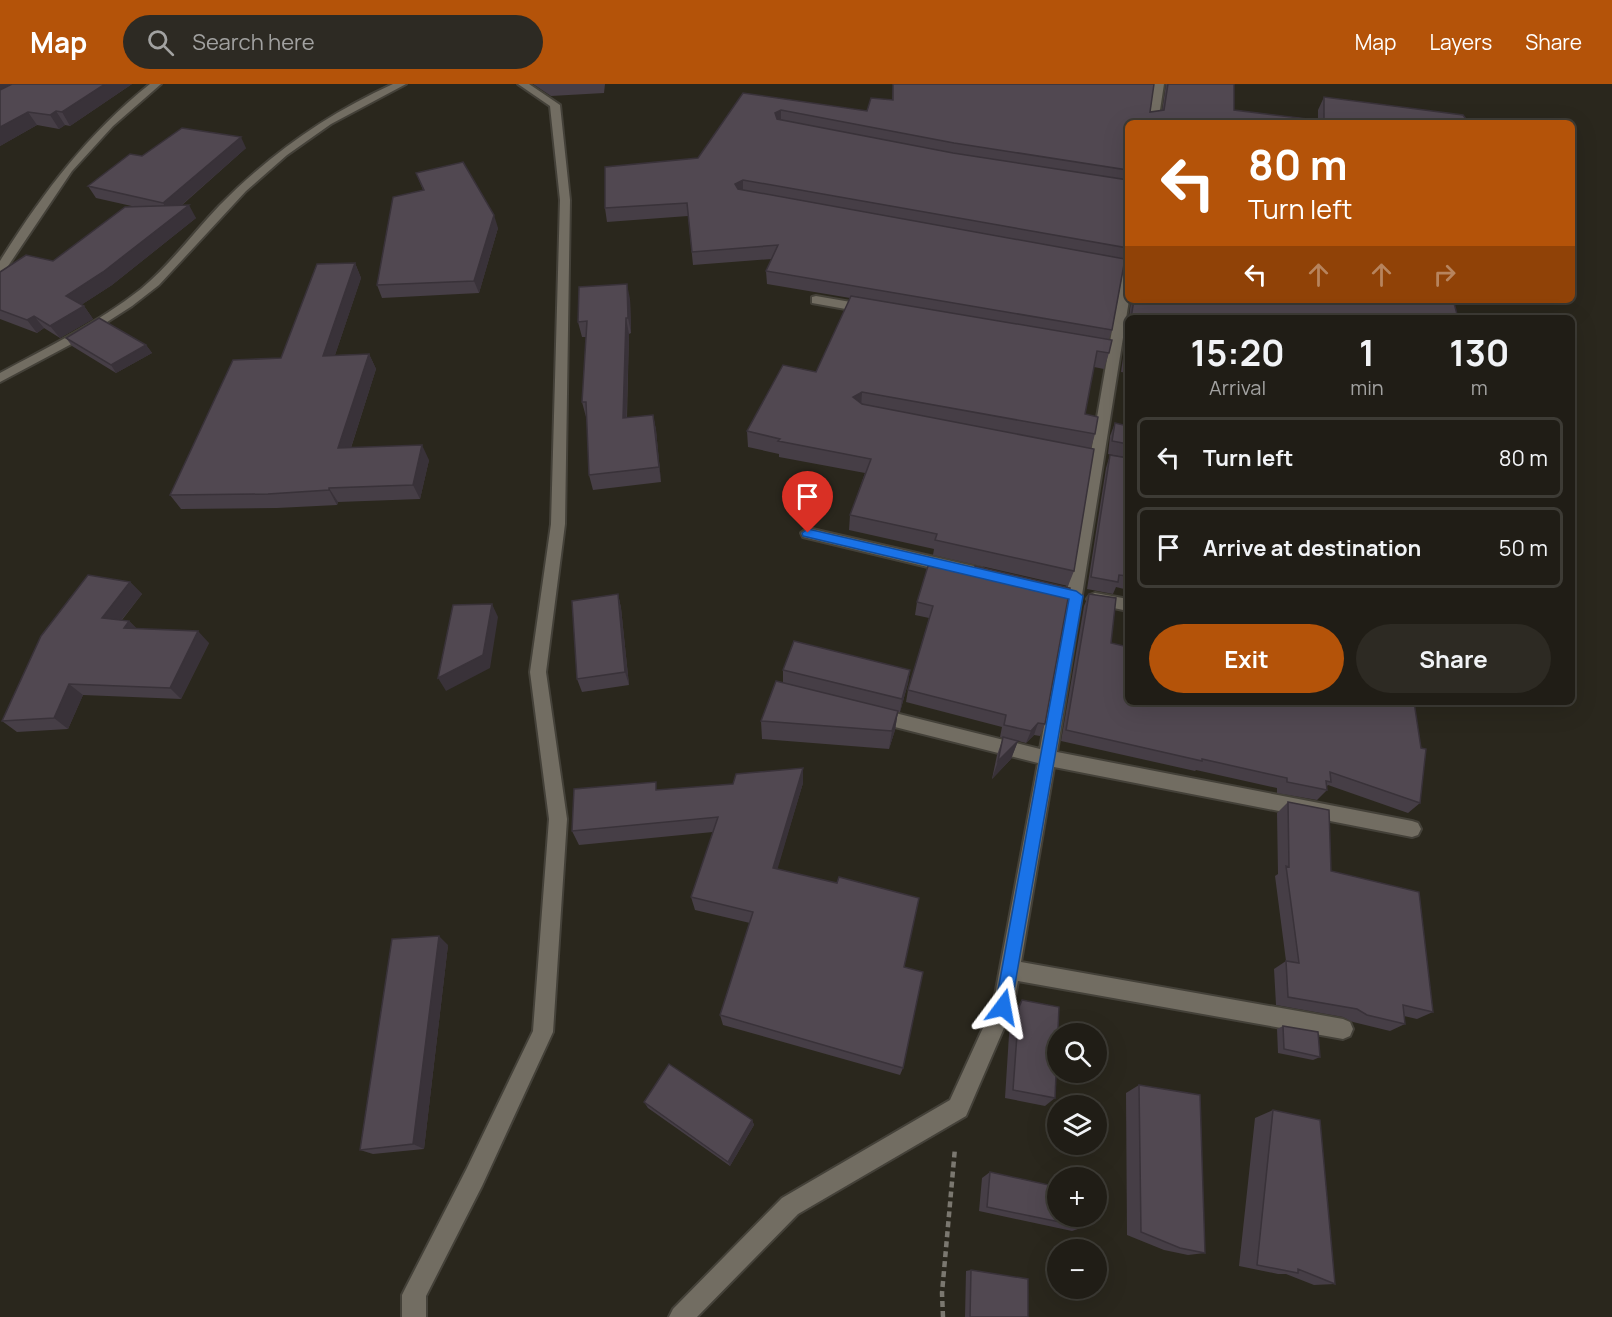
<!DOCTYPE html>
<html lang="en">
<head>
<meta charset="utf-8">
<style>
	body { margin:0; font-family:Manrope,sans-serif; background:#2d2a23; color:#f1f3f6; height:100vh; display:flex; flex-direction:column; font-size:22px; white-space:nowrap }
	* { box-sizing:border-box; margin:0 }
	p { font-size:20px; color:#a2a2a1 }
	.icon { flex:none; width:33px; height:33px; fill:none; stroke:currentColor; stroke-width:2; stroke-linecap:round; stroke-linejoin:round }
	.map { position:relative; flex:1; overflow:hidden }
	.side { position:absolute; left:1125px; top:231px; width:450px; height:390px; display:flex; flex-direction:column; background:#201d16; border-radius:9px; box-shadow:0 6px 24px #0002,0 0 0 2px #3d3b35 }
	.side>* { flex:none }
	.top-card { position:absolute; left:1125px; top:36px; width:450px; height:183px; border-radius:9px; box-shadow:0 6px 24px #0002,0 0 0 2px #3d3b35; background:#b45309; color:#fff; overflow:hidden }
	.buttons { position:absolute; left:1047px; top:939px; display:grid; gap:12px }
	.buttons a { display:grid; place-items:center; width:60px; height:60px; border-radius:50%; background:#201d16; box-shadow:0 6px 24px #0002,0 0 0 2px #3d3b35; font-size:30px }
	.pin { position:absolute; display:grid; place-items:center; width:51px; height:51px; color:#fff; margin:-62px -26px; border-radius:50% 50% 50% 0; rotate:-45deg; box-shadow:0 0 6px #0007 }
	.pin .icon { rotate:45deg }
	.me { position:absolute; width:66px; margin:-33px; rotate:13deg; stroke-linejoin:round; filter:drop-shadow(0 0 4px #0008) }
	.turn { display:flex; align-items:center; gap:21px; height:126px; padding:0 24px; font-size:27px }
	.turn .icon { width:78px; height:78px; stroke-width:2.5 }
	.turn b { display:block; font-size:42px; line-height:51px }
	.lanes { display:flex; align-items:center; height:57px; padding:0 24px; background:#0003; justify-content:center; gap:30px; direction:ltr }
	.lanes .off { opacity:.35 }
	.eta { display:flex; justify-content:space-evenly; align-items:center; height:102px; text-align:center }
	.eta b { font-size:36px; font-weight:700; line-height:42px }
	.primary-button { display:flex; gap:12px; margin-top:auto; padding:12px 24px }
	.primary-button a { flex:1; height:69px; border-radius:36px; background:#b45309; color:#fff; font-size:24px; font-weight:700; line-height:69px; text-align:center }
	.primary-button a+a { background:#2d2a23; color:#f1f3f6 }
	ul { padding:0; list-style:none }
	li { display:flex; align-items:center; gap:18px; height:81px; margin:0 12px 9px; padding:0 12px; border:3px solid #3d3b35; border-radius:9px }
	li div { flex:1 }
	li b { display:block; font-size:22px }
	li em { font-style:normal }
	header { display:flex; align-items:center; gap:36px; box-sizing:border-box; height:84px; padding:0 30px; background:#b45309; color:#fff }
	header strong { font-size:28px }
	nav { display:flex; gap:33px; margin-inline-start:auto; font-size:21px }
	.search { width:420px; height:54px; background:#2d2a23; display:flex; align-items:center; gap:15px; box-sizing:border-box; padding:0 21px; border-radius:33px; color:#a2a2a1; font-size:22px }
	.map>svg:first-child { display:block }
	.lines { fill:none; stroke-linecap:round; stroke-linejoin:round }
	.minor-casing { stroke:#444139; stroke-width:4 }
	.path { stroke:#7b7870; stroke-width:4.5; stroke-dasharray:6 4; stroke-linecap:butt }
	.minor { fill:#726d62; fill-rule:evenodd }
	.wall { fill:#463e46 }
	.shaded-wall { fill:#393239 }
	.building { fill:#514851; stroke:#393239; stroke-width:1.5 }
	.route { fill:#1a73e8; stroke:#114b97; stroke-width:1.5 }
</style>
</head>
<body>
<header>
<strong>Map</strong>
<div class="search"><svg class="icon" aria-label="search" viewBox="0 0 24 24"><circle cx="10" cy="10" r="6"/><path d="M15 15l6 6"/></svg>Search here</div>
<nav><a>Map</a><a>Layers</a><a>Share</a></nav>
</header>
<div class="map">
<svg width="1612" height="1233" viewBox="0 0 1612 1233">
	<rect width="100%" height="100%" fill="#2a271d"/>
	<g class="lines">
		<defs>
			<path id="minor" d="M 150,0 L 161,0 L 113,42 L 72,87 L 4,188 L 0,189 L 0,177 C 42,110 88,49 150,0 Z
				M 393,0 L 406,0 L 331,40 L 287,71 L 246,107 L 159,201 L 132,222 L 79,256 L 0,298 L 0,289 C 48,263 98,239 141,205 C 170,181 193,149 219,122 C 270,70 327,30 393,0 Z
				M 518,0 L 529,0 L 560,21 L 570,116 L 565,440 L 546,588 L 567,735 L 553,948 L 482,1102 L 426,1212 L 426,1233 L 402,1233 L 402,1211 L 406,1203 L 466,1086 L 533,947 L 549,735 L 530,588 L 551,440 L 560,116 L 550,22 Z
				M 1154,0 L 1164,0 L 1158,39 L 1148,39 Z
				M 1128,185 L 1129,216 L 1057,668 L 1412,737 L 1418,739 L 1421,745 L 1418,751 L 1412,753 L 1054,683 L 1021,878 L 1343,935 L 1350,938 L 1353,945 L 1350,952 L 1343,955 L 1018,897 L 1013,923 L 966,1032 L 798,1130 L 697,1233 L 669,1233 L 673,1225 L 782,1114 L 950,1016 L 993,922 L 1038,679 L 875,638 L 869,636 L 867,631 L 869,626 L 875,624 L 1040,665 L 1122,188 Z
				M 816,212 L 868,221 L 874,225 L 868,229 L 812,219 L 812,213 Z
				M 808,444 L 982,484 L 990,490 L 982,496 L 803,453 L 801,449 Z
				M 1095,509 L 1128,515 L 1128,527 L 1090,519 L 1087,515 L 1090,511 Z"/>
		</defs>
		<use href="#minor" class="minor-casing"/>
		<path class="path" d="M 943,1233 L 942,1209 L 955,1064"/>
		<use href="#minor" class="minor"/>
	</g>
	<path class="wall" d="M 0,0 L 132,0 L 70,42 L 65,41 L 59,45 L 37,41 L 0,62 Z
		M 533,0 L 605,0 L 604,9 L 551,12 Z
		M 893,0 L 1154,0 L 1150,28 L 1162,27 L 1166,0 L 1234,0 L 1234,26 L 1318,36 L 1318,26 L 1324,13 L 1469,39 L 1128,39 L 1128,178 L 1125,177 L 1112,246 L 1109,255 L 1109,269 L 1104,285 L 1094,283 L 1085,330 L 1095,350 L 1091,364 L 1074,487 L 1068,502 L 933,471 L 934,465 L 849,446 L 850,431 L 865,389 L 779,373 L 779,370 L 748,363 L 747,347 L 816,288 L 850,214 L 767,200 L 766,187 L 772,175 L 693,181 L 688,132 L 607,138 L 605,124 L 698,74 L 743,9 L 867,27 L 892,16 Z
		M 246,64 L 181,122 L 196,134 L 112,201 L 81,221 L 84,222 L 93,235 L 60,254 L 44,244 L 37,249 L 0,235 L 0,188 L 53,177 L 136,123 L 96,114 L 88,102 L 142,72 Z
		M 416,89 L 498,144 L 479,209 L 382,214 L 377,201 L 423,106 Z
		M 355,179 L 361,194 L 335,271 L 369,270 L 376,285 L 351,364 L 429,376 L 420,415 L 338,418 L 337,421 L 277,424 L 181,425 L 170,411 L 281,274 Z
		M 630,215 L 631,249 L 629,250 L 627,334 L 653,331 L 656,346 L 661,398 L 593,406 L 589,391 L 587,333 L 586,333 L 582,318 L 586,253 L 582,253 L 578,238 Z
		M 1131,216 L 1457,216 L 1454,220 L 1458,234 L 1129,234 Z
		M 1128,239 L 1128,289 L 1121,288 L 1123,274 L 1126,264 L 1125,263 Z
		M 66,254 L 146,261 L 152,269 L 116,289 L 72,262 Z
		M 1115,339 L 1128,342 L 1128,374 L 1108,370 L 1110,352 Z
		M 1110,371 L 1128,374 L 1128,506 L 1116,503 L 1113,510 L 1087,505 L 1106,384 Z
		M 974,486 L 1045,640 L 1040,652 L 1034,651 L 1026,659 L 1018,657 L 1011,675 L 992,695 L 997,671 L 1003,654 L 1000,653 L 1002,643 L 906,618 L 908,606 L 929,534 L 915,531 L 917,518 Z
		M 130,498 L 142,510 L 122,536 L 129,537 L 137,545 L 209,559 L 181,615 L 83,611 L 68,645 L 17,648 L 2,637 Z
		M 618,510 L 621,524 L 629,601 L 582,608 L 577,595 Z
		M 1089,510 L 1111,559 L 1420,719 L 1408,729 L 1328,701 L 1327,702 L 1327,706 L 1317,716 L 1277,709 L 1277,704 L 1196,686 L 1195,687 L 1061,657 L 1084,522 Z
		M 783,586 L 910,586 L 908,599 L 900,628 L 898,628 L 895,646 L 889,665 L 762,655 L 761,637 L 783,599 Z
		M 803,684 L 803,699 L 777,785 L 904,883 L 903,984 L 900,991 L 723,941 L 720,931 L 750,839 L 695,826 L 691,813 L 713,748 L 579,761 L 572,747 L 658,706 L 733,700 Z
		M 1288,718 L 1331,787 L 1433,928 L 1417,935 L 1404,932 L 1405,940 L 1390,947 L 1353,938 L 1343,933 L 1276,921 L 1274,885 L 1286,877 L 1275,792 L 1278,790 L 1277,729 Z
		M 448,861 L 424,1065 L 373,1070 L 360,1066 Z
		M 1022,916 L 1055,1014 L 1045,1022 L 1005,1014 L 1010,935 L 1014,927 Z
		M 1283,942 L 1320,973 L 1313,976 L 1278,969 L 1277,945 Z
		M 1139,1001 L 1205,1169 L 1188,1171 L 1164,1166 L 1127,1151 L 1126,1009 Z
		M 644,1018 L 752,1036 L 754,1041 L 730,1082 L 648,1024 Z
		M 1273,1026 L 1335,1200 L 1314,1201 L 1286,1190 L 1278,1190 L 1239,1182 L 1255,1034 Z
		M 990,1088 L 1084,1143 L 1072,1147 L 979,1127 L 982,1094 Z
		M 971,1186 L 1028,1233 L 965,1233 L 966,1187 Z"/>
	<path class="shaded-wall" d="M 0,0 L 25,0 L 0,12 Z
		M 105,0 L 132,0 L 70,42 L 62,28 Z
		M 781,26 L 781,39 L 776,42 L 775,29 Z
		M 56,27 L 65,41 L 59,45 L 50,31 Z
		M 28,28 L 37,41 L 0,62 L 0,43 Z
		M 241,53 L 246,64 L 170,131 L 163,119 Z
		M 743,96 L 743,109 L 736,113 L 735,100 Z
		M 189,121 L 196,134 L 112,201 L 75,225 L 66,212 Z
		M 494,131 L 498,144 L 479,209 L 474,197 Z
		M 355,179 L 361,194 L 330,286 L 323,272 Z
		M 627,200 L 630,215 L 631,249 L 628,234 Z
		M 84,222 L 93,235 L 60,254 L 50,242 Z
		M 34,232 L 44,244 L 37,249 L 27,236 Z
		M 626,234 L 629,250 L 626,349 L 623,334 Z
		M 146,261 L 152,269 L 116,289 L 111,281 Z
		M 369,270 L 376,285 L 346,379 L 338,364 Z
		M 862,308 L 861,324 L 853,313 Z
		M 653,331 L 656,346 L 661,398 L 659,383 Z
		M 422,361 L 429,376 L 420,415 L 413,401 Z
		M 329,404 L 338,418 L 337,421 L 329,406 Z
		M 130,498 L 142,510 L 114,545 L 102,534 Z
		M 618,510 L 621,524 L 629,601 L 625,588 Z
		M 492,520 L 498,533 L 490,584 L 446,607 L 438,594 Z
		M 129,537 L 141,549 L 124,544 Z
		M 198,547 L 209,559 L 181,615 L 170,604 Z
		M 910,586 L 908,599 L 900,628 L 902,615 Z
		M 69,600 L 83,611 L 68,645 L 54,634 Z
		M 898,627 L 895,646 L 889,665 L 892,647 Z
		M 1038,639 L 1034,651 L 1026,659 L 1031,647 Z
		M 1018,657 L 1011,675 L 992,695 L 998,677 Z
		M 803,684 L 803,699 L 774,797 L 773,784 Z
		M 439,852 L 448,861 L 424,1065 L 413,1060 Z
		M 752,1036 L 754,1041 L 730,1082 L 728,1078 Z"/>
	<path class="building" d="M 12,0 L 105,0 L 62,28 L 56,27 L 50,31 L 28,28 L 0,43 L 0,6 Z
		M 893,0 L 1154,0 L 1150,28 L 1164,26 L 1168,0 L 1234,0 L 1234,26 L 1324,37 L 1324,13 L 1463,31 L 1469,39 L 1128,39 L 1128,86 L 954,59 L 781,26 L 775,29 L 777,35 L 953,69 L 1128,96 L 1128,164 L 743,96 L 735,100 L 738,105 L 1125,175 L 1112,246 L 766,187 L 778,161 L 692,168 L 687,119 L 605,124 L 605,83 L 698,74 L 743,9 L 867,27 L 871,14 L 893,16 Z
		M 182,44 L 241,53 L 163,119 L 88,102 L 130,70 L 142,72 Z
		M 463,78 L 494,131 L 474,197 L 377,201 L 393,113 L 424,106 L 416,89 Z
		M 189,121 L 103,188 L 66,212 L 84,222 L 50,242 L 34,232 L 27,236 L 0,226 L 0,188 L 26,171 L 53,177 L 125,123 Z
		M 355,179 L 323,272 L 369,270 L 338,364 L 422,361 L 413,401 L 329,404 L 329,406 L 268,410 L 170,411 L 233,276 L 281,274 L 317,180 Z
		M 627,200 L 628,234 L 626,234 L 623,334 L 653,331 L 659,383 L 589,391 L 586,318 L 582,318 L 587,237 L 578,238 L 579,203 Z
		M 851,212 L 1112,256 L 1109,269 L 1097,267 L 1085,330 L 1098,333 L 1095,350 L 862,308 L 853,313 L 862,320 L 1094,365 L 1074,487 L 935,456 L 937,450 L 850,431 L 871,375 L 778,357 L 780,355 L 747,347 L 783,281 L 816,288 Z
		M 1134,216 L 1435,216 L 1454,219 L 1458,234 L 1131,234 Z
		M 99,234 L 146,261 L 111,281 L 66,254 Z
		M 1127,261 L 1128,261 L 1128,275 L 1125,275 Z
		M 1115,339 L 1128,342 L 1128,360 L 1112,357 Z
		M 1110,371 L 1128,374 L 1128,492 L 1119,491 L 1118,498 L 1091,493 Z
		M 928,482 L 975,486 L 975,482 L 1070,504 L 1045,640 L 1038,639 L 1031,647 L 1004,641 L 1006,631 L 908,606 L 933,522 L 917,518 Z
		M 88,491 L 130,498 L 102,534 L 129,537 L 124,544 L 198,547 L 170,604 L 69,600 L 54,634 L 2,637 L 41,552 Z
		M 618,510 L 625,588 L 577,595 L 572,517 Z
		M 1089,510 L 1116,514 L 1111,559 L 1128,563 L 1128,618 L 1414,618 L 1421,664 L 1426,665 L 1420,719 L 1330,688 L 1331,698 L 1326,697 L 1327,706 L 1287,698 L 1287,694 L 1202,675 L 1202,677 L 1066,646 Z
		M 492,520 L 483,571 L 438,594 L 453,521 Z
		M 794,557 L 910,586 L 902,615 L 783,586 Z
		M 776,597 L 898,627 L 892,647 L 761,637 Z
		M 1003,653 L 1018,657 L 998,677 Z
		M 803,684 L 773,784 L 837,799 L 839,793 L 919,814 L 904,883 L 923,888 L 903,984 L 720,931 L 753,828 L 691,813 L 718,733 L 572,747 L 574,705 L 656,698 L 656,706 L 733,700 L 736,690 Z
		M 1288,718 L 1329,726 L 1331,787 L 1419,808 L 1433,928 L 1403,921 L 1405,940 L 1367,931 L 1357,925 L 1288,913 L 1286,877 L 1299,879 L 1286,782 L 1289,783 Z
		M 439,852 L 413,1060 L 360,1066 L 392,855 Z
		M 1022,916 L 1059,923 L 1055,1014 L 1013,1006 L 1019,923 Z
		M 1283,942 L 1318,948 L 1320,973 L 1284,965 Z
		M 669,980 L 752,1036 L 728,1078 L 644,1018 Z
		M 1139,1001 L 1200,1011 L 1205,1169 L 1180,1164 L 1141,1148 Z
		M 1273,1026 L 1320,1036 L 1335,1200 L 1298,1185 L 1298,1189 L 1257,1181 Z
		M 990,1088 L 1058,1103 L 1058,1132 L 1090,1132 L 1084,1143 L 987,1123 Z
		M 1096,1111 L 1102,1112 L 1096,1121 Z
		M 971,1186 L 1028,1195 L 1028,1233 L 970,1233 Z"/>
	<path class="route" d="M 808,445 L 1076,507 L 1083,512 L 1011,923 L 1009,929 L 1003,931 L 997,929 L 995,923 L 1069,515 L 803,452 L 802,449 Z"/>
</svg>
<div class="buttons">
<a><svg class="icon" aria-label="search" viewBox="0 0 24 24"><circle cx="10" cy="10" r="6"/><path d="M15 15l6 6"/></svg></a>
<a><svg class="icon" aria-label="layers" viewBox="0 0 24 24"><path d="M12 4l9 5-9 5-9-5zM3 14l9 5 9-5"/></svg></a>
<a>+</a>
<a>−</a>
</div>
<div class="pin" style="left:808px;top:449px;background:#d93025"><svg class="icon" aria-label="arrive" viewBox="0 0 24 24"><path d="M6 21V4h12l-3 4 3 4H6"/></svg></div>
<svg class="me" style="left:1003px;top:923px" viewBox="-20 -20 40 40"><path d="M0-17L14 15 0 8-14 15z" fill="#1a73e8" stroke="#fff" stroke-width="4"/></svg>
<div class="top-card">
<div class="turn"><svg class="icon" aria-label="left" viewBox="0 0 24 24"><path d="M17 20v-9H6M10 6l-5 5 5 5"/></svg><div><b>80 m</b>Turn left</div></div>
<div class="lanes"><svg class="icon" aria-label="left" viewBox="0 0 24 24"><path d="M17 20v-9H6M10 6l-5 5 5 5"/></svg><svg class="icon off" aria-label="ahead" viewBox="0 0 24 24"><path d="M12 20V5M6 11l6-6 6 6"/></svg><svg class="icon off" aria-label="ahead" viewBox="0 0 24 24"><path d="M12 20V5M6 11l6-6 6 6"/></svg><svg class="icon off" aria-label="right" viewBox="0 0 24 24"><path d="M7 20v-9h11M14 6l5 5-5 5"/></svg></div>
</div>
<section class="side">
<div class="eta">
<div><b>15:20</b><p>Arrival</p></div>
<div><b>1</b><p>min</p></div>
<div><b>130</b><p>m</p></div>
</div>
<ul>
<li><svg class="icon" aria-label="left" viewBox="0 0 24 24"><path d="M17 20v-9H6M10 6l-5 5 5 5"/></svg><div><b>Turn left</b></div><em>80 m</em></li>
<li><svg class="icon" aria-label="arrive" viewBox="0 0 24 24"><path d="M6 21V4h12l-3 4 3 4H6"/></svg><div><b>Arrive at destination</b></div><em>50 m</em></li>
</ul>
<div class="primary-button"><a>Exit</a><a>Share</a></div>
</section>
</div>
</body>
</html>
